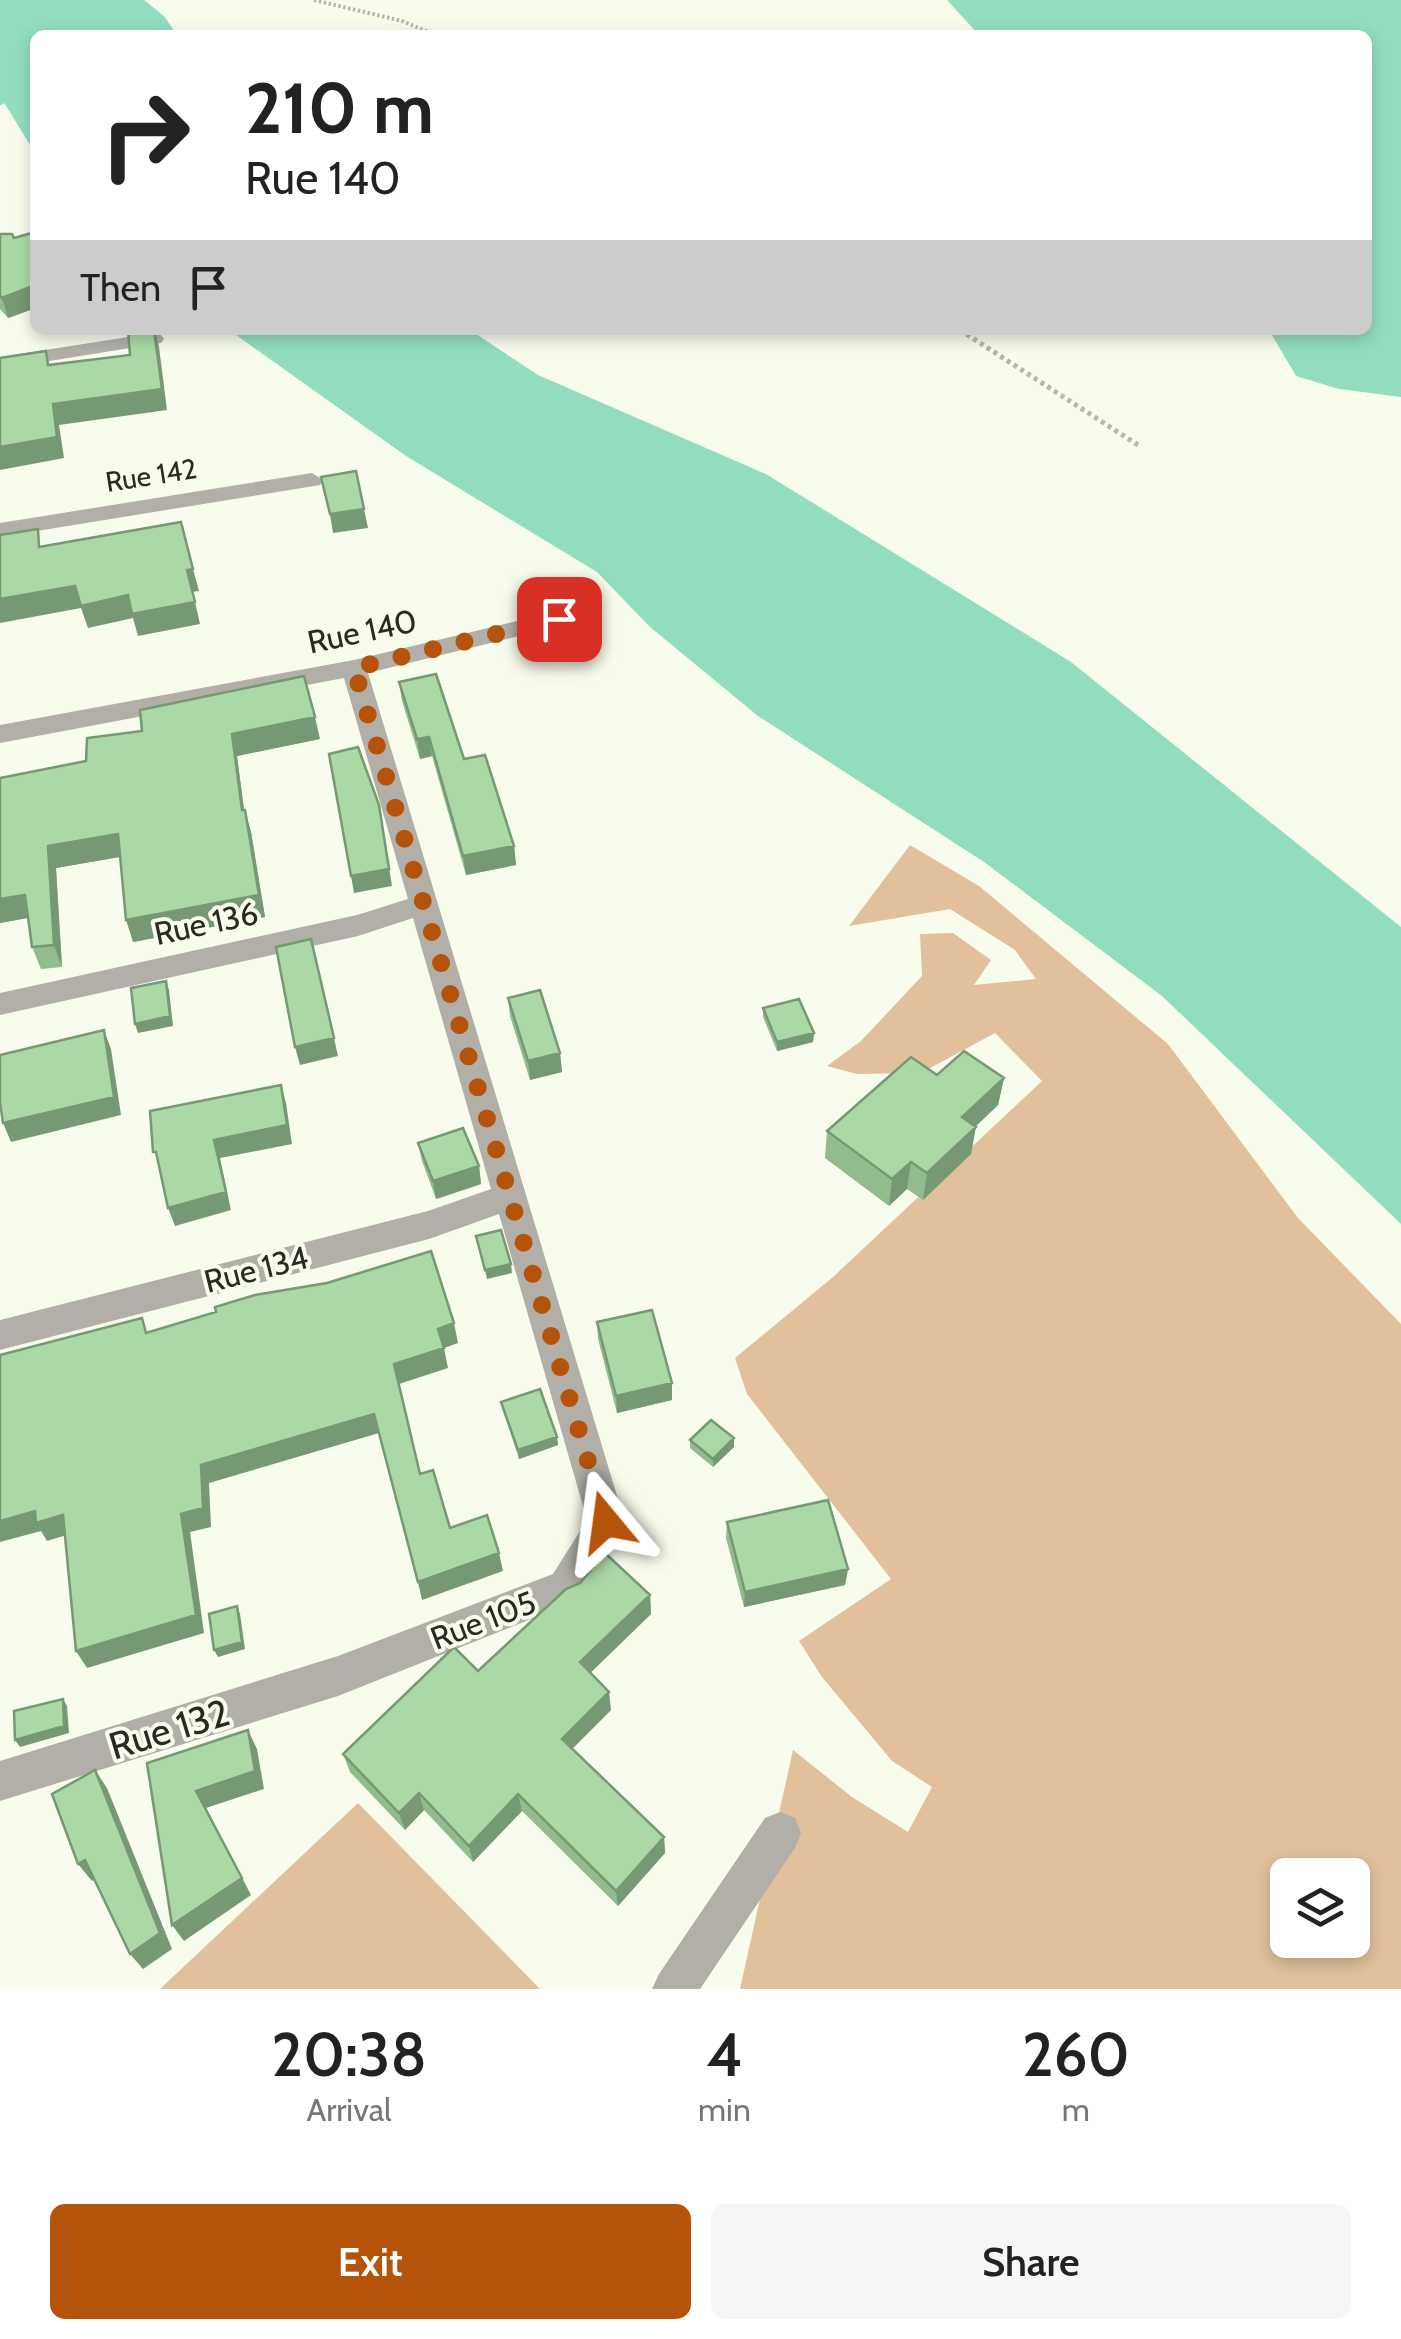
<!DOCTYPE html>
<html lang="en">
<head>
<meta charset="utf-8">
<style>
	body { margin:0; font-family:Cabin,sans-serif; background:#f6f6f6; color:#222; height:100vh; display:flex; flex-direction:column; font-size:38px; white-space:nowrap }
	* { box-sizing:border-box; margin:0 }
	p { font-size:32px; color:#767676 }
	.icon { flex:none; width:55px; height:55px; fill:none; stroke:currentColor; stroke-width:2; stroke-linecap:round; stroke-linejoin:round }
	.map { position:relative; height:1989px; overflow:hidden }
	.sheet { display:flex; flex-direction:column; background:#fff; flex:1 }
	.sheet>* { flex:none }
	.banner { position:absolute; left:30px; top:30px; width:1342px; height:305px; border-radius:15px; box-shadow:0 5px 15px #0003; background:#fff; color:#222; overflow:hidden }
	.buttons { position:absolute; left:1270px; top:1858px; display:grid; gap:20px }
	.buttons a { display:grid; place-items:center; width:100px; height:100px; border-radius:15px; background:#fff; box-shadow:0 5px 15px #0003; font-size:50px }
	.pin { position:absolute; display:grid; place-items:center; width:85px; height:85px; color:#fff; margin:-42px; border-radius:20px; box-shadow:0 5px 15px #0006 }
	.me { position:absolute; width:110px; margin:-55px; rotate:344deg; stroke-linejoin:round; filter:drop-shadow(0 0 8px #0008) }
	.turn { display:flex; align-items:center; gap:35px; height:210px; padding:0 50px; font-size:45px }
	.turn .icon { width:130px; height:130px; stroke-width:2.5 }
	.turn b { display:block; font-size:70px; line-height:85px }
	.then { display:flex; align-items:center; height:95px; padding:0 50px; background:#0003; gap:20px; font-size:38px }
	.eta { display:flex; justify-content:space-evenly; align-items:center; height:170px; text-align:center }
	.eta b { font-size:60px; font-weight:600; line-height:70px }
	.primary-button { display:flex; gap:20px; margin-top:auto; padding:20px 50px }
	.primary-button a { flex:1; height:115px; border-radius:15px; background:#b45309; color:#fff; font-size:40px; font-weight:600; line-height:115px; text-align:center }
	.primary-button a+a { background:#f6f6f6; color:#222 }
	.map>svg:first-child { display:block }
	.green { fill:#e1c09b; fill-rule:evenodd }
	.water { fill:#92ddbe }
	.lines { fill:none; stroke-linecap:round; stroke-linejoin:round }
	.stream { stroke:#92ddbe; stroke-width:8 }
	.path-far1 { stroke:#b5b8ac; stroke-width:4; stroke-dasharray:2.5 2.5; stroke-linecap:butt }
	.path { stroke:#b5b8ac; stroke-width:5; stroke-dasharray:4 4; stroke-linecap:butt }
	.minor { fill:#b1afa8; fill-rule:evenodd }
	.wall { fill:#92bb8e }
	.shaded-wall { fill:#779874 }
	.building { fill:#aad9a5; stroke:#779874; stroke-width:2.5 }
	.route { stroke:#b45309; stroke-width:18; stroke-dasharray:0 32.4 }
	.labels { text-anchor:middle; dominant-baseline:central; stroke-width:8; stroke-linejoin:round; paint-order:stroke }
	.far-street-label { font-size:28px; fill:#292a24; stroke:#f8fcec }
	.street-label { font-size:32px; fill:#292a24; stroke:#f8fcec }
	.near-street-label { font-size:38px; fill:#292a24; stroke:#f8fcec }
</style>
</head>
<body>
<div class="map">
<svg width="1401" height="1989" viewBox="0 0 1401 1989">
	<rect width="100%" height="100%" fill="#f8fcec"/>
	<path class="green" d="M 910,845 L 979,886 L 1168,1044 L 1298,1218 L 1401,1324 L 1401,1989 L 740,1989 L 793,1750 L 852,1797 L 908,1832 L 932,1787 L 892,1761 L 822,1677 L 799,1641 L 891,1579 L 747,1394 L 735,1358 L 833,1277 L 1042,1081 L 995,1033 L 921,1073 L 857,1074 L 827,1066 L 861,1041 L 922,976 L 920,934 L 953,933 L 991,960 L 974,985 L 1036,979 L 1015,950 L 950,909 L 849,926 ZM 1288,1875 L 1352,1875 L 1352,1940 L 1288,1940 Z
		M 358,1803 L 540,1989 L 160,1989 Z"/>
	<path class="water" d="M 0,0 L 144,0 L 164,16 L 177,35 L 35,35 L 35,153 L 0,96 Z
		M 947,0 L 1401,0 L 1401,397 L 1339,389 L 1296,376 L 1269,330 L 1368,330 L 1368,35 L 979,35 Z
		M 229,330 L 470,330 L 538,375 L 766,474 L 1071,662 L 1401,927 L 1401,1224 L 1162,996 L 984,862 L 758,716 L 650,627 L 597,572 L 406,456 Z"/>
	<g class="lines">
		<path class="stream" d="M 0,101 L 35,81"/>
		<path class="path-far1" d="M 314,0 L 402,21 L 436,35"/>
		<path class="path" d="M 960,330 L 1141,447"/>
		<path class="minor" d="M 154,333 L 161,335 L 164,339 L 161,343 L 0,369 L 0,357 Z
			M 312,473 L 323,480 L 320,485 L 0,537 L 0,523 Z
			M 559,611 L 568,614 L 571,619 L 568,624 L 368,673 L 625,1522 L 579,1600 L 338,1696 L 0,1801 L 0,1761 L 338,1656 L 553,1574 L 587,1520 L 499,1214 L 429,1239 L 0,1350 L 0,1320 L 428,1211 L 491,1189 L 413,918 L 358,936 L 0,1015 L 0,993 L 357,915 L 408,899 L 344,678 L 0,743 L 0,725 L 354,660 Z
			M 780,1812 L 795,1818 L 801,1833 L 795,1848 L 700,1989 L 652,1989 L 659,1974 L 765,1818 Z"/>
	</g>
	<path class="wall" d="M 35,232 L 35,316 L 33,309 L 8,318 L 0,309 L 0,234 L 14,238 Z
		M 399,682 L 464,759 L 514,846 L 516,865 L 466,875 L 432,756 L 420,759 L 402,701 Z
		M 320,739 L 237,756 L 244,810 L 251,832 L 265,917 L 133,942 L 120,857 L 56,868 L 62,967 L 41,969 L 32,947 L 28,918 L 0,923 L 0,778 Z
		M 508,998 L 560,1053 L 562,1072 L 530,1080 L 510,1016 Z
		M 763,1008 L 814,1033 L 813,1042 L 777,1051 L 763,1017 Z
		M 937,1075 L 1004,1078 L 998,1105 L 975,1127 L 971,1154 L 923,1200 L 907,1189 L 889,1206 L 825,1158 L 827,1131 Z
		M 418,1143 L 479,1166 L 481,1184 L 436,1199 L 422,1161 Z
		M 597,1322 L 672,1383 L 672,1400 L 617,1413 L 598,1339 Z
		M 501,1402 L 557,1437 L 558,1445 L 519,1459 L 503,1410 Z
		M 690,1440 L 734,1447 L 713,1467 L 690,1448 Z
		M 727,1522 L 848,1569 L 845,1585 L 744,1607 L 726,1538 Z
		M 650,1595 L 651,1614 L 590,1673 L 611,1710 L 572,1749 L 664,1837 L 665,1853 L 618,1906 L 522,1811 L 473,1862 L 424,1810 L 405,1830 L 350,1772 L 343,1754 L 478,1671 Z"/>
	<path class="shaded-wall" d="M 30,287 L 35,305 L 35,316 L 33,309 L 8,318 L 2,298 Z
		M 155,330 L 159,347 L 167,410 L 59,425 L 64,458 L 0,470 L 0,447 L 53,404 L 162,389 Z
		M 364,509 L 368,528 L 333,533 L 330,514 Z
		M 193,569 L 199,591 L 192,592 L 187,570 Z
		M 75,586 L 128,595 L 195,602 L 200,624 L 138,636 L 133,618 L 88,628 L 81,608 L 0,623 L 0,599 Z
		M 315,717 L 320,739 L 237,756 L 247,832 L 242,810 L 232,734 Z
		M 429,737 L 432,756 L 420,759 L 417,739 Z
		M 245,810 L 251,832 L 265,917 L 133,942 L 126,920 Z
		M 382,822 L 392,886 L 354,893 L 351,876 Z
		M 118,834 L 125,856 L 56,868 L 62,967 L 54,945 L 48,846 Z
		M 514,846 L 516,865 L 466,875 L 463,856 Z
		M 25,895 L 33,917 L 0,923 L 0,899 Z
		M 166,981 L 169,990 L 173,1026 L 138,1033 L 135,1024 Z
		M 104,1030 L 111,1049 L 121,1115 L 11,1142 L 3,1123 Z
		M 814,1033 L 813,1042 L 777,1051 L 777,1042 Z
		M 334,1038 L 338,1056 L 300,1065 L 295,1047 Z
		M 560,1053 L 562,1072 L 530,1080 L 528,1061 Z
		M 1004,1078 L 998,1105 L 957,1144 L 962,1117 Z
		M 281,1085 L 286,1103 L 292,1144 L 220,1158 L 231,1210 L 175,1226 L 168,1208 L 214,1140 Z
		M 976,1127 L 971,1154 L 923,1200 L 927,1173 Z
		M 911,1162 L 907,1189 L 889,1206 L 892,1179 Z
		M 479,1166 L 481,1184 L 436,1199 L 433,1181 Z
		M 511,1264 L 512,1273 L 487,1279 L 485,1270 Z
		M 454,1323 L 458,1343 L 444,1348 L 448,1368 L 399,1384 L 394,1364 L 438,1329 Z
		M 672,1383 L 672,1400 L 617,1413 L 616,1396 Z
		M 374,1414 L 379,1433 L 209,1483 L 211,1527 L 190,1532 L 204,1633 L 87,1668 L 76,1651 L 201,1465 Z
		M 557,1437 L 558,1445 L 519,1459 L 518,1450 Z
		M 734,1438 L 734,1447 L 713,1467 L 713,1459 Z
		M 35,1511 L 63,1515 L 73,1533 L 47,1541 L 41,1531 L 0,1542 L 0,1521 Z
		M 499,1553 L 503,1571 L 422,1600 L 418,1582 Z
		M 848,1569 L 845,1585 L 744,1607 L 745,1592 Z
		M 650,1595 L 651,1614 L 582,1681 L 580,1662 Z
		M 237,1606 L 240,1614 L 245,1649 L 218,1657 L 214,1650 Z
		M 609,1692 L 611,1710 L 564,1757 L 562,1739 Z
		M 63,1699 L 67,1706 L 69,1733 L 20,1747 L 15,1740 Z
		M 248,1730 L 257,1749 L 264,1789 L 206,1808 L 251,1895 L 184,1941 L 172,1925 L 196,1791 Z
		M 95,1770 L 107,1788 L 172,1949 L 143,1969 L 130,1954 Z
		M 419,1793 L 424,1810 L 405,1830 L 399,1813 Z
		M 518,1794 L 522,1811 L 473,1862 L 469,1846 Z
		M 664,1837 L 665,1853 L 618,1906 L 616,1891 Z
		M 85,1860 L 99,1877 L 92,1881 L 78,1864 Z"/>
	<path class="building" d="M 35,232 L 35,305 L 32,305 L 30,287 L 2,298 L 0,296 L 0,234 L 12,234 L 14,238 Z
		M 128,330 L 154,330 L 162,389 L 53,404 L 57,437 L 0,447 L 0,358 L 46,351 L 48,365 L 130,355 Z
		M 356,471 L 364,509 L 330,514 L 321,477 Z
		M 181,522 L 193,569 L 187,570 L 195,602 L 132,614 L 128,595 L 81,606 L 75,586 L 0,599 L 0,535 L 38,529 L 39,547 Z
		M 436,674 L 464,759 L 485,755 L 514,846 L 463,856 L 429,737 L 417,739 L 399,682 Z
		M 304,676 L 315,717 L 232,734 L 242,810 L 245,810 L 259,895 L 126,920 L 118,834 L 48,846 L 54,945 L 32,947 L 25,895 L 0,899 L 0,778 L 86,761 L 87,738 L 142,731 L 140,710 Z
		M 358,747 L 379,805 L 389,869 L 351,876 L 329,754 Z
		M 311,939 L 334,1038 L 295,1047 L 276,947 Z
		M 166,981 L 170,1016 L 135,1024 L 131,988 Z
		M 540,990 L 560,1053 L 528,1061 L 508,998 Z
		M 799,999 L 814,1033 L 777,1042 L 763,1008 Z
		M 104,1030 L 114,1097 L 3,1123 L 0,1102 L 0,1055 Z
		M 964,1051 L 1004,1078 L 962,1117 L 976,1127 L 927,1173 L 911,1162 L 892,1179 L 827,1131 L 911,1057 L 937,1075 Z
		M 281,1085 L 287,1125 L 214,1140 L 226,1192 L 168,1208 L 156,1152 L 153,1152 L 150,1111 Z
		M 463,1128 L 479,1166 L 433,1181 L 418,1143 Z
		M 501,1230 L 511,1264 L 485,1270 L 476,1236 Z
		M 431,1251 L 454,1323 L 438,1329 L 444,1348 L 394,1364 L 420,1474 L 433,1470 L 450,1528 L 487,1515 L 499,1553 L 418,1582 L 374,1414 L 201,1465 L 203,1508 L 181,1514 L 196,1615 L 76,1651 L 63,1515 L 36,1523 L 35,1511 L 0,1521 L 0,1355 L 142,1318 L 146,1333 L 216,1312 L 215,1307 L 255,1295 L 327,1283 Z
		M 652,1310 L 672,1383 L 616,1396 L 597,1322 Z
		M 540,1389 L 557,1437 L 518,1450 L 501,1402 Z
		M 711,1420 L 734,1438 L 713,1459 L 690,1440 Z
		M 828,1500 L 848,1569 L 745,1592 L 727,1522 Z
		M 605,1553 L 650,1595 L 580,1662 L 609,1692 L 562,1739 L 664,1837 L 616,1891 L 518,1794 L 469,1846 L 419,1793 L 399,1813 L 343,1754 L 454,1647 L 478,1671 L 566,1589 L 580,1583 Z
		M 237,1606 L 242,1642 L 214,1650 L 209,1614 Z
		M 63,1699 L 64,1726 L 15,1740 L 14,1711 Z
		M 248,1730 L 255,1771 L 196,1791 L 242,1878 L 172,1925 L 147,1763 Z
		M 95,1770 L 160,1933 L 130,1954 L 85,1860 L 78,1864 L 52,1794 Z"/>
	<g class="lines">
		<path class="route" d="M 559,619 L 354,668 L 606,1522"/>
	</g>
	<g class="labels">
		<g class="far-street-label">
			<text transform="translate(151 475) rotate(-9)">Rue 142</text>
		</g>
		<g class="street-label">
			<text transform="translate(362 631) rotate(-12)">Rue 140</text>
			<text transform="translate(206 923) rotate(-12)">Rue 136</text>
			<text transform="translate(256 1269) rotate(-14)">Rue 134</text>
			<text transform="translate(483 1620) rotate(-21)">Rue 105</text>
		</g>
		<g class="near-street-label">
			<text transform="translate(169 1729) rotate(-17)">Rue 132</text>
		</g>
	</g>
</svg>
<div class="buttons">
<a><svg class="icon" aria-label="layers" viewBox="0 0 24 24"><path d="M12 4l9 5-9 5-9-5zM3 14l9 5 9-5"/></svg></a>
</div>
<div class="pin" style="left:559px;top:619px;background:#d93025"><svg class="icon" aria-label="arrive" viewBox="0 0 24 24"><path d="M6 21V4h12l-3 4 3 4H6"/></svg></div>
<svg class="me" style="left:606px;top:1522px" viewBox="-20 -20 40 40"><path d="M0-17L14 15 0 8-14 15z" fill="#b45309" stroke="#fff" stroke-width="4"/></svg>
<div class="banner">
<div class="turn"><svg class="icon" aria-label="right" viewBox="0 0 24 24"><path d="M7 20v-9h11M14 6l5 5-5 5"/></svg><div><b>210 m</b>Rue 140</div></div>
<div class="then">Then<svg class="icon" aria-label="arrive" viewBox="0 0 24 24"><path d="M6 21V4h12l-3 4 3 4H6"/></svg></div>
</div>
</div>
<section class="sheet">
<div class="eta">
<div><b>20:38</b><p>Arrival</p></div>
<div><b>4</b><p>min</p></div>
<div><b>260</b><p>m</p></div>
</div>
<div class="primary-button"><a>Exit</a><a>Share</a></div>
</section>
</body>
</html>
